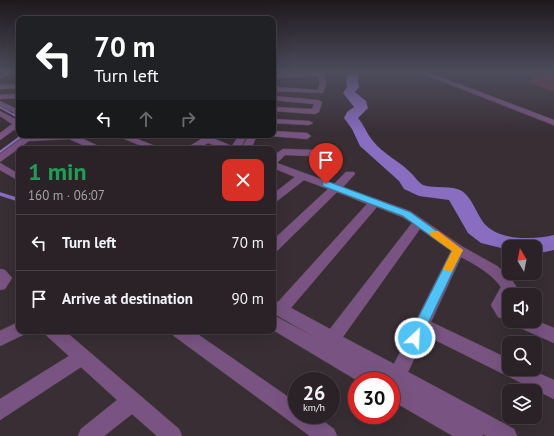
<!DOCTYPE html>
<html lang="en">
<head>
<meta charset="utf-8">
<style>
	body { margin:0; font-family:"PT Sans",sans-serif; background:#322a2f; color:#f1f3f6; height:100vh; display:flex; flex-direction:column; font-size:15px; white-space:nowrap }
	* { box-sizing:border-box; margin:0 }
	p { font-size:13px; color:#a5a4a7 }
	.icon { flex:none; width:22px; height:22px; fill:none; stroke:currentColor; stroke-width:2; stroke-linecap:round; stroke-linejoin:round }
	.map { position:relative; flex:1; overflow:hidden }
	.sheet { position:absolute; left:16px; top:146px; width:260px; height:188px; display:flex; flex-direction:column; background:#2a2227; border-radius:8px; box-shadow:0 4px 16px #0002,0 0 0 1px #463f44 }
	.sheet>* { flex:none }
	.top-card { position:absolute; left:16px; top:16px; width:260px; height:122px; border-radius:8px; box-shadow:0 4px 16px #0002,0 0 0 1px #463f44; background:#202124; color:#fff; overflow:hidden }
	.needle { width:26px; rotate:350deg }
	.tools { position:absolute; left:502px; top:240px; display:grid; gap:8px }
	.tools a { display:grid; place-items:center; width:40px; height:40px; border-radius:8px; background:#2a2227; box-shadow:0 4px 16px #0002,0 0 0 1px #463f44; font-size:20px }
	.speed { position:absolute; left:288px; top:372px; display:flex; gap:8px; font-size:20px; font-weight:700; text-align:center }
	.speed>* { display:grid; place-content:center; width:52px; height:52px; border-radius:50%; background:#2a2227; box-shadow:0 4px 16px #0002,0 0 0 1px #463f44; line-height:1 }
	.speed small { font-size:10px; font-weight:400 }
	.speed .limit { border:6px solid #d22; background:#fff; color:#111 }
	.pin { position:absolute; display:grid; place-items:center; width:34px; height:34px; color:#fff; margin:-41px -17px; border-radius:50% 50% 50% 0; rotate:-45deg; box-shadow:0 0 4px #0007 }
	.pin .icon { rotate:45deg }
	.me { position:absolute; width:44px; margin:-22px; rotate:25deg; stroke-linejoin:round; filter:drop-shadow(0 0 3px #0008) }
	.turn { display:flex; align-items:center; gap:14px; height:84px; padding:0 12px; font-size:18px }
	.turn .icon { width:52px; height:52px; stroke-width:2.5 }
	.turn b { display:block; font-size:28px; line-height:34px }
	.lanes { display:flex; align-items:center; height:38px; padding:0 12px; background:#0003; justify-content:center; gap:20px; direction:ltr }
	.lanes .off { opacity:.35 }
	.round { display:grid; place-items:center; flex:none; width:42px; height:42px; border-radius:8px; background:#322a2f }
	.overview { display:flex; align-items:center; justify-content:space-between; height:68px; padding:0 12px }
	h1 { font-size:24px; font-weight:600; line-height:30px; color:#1e9e55 }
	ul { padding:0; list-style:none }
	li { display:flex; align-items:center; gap:12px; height:56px; padding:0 12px; border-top:1px solid #463f44 }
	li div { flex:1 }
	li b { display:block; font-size:15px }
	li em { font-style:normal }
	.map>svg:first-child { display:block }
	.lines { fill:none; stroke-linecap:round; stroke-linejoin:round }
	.stream-far2 { stroke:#886dc1; stroke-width:2 }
	.stream-far1 { stroke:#886dc1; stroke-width:2.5 }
	.stream { stroke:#886dc1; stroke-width:3.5 }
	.river { fill:#886dc1; fill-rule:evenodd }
	.minor-casing { stroke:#554c51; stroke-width:1 }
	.minor { fill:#795482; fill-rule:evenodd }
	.wall { fill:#792a41 }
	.building { fill:#8d314c; stroke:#632235 }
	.route { fill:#4fc3f7; stroke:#337fa1 }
	.slow { fill:#f59e0b }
</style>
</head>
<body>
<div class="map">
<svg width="554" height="436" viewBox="0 0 554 436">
	<rect width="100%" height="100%" fill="#382e34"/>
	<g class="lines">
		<path class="stream-far2" d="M 0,77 L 8,73
			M 0,107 L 14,115"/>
		<path class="stream-far1" d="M 13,114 L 19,118
			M 0,152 L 23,135"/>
		<path class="stream" d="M 0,194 L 19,200"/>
		<path class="river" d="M 349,73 L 359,73 L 358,80 L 359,87 L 355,92 L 366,101 L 368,108 L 358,118 C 364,125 367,134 373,141 C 383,154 401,162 412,174 C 416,178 418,182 423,185 C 435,189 452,185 462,191 C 472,198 476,212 483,222 C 497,241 534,240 554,235 L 554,250 L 535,254 L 535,247 L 509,247 L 509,250 L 481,243 L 468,233 L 449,200 L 419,196 L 404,189 L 399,181 L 360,146 L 352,129 L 344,118 L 347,112 L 354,107 L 343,93 L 347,87 L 346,80 Z"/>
		<defs>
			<path id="minor" d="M 323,73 L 326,84 L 323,93 L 273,91 L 273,87 L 275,87 L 318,90 L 320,84 L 318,76 L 274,78 L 273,74 Z
				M 421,73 L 430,73 L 554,120 L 554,125 Z
				M 19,84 L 19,88 L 0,89 L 0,85 Z
				M 19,94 L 19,98 L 0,99 L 0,95 Z
				M 273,96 L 318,100 L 322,102 L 319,112 L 315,114 L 273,111 L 273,107 L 312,109 L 314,104 L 273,100 Z
				M 0,101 L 19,110 L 19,115 L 0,106 Z
				M 0,111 L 19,121 L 18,127 L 0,140 L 0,133 L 12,124 L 0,116 Z
				M 273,119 L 309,121 L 313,123 L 309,125 L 273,123 Z
				M 273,131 L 307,133 L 311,136 L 307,139 L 270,136 L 273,135 Z
				M 26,135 L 80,135 L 79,137 L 105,149 L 92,149 L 69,139 L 29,141 L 0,162 L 0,154 Z
				M 115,135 L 127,135 L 163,149 L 149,149 Z
				M 194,135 L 205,135 L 232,146 L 239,135 L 247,135 L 240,149 L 223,149 L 208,143 L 197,149 L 185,149 L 201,139 Z
				M 249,135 L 257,135 L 251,149 L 241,149 Z
				M 283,149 L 313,150 L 318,153 L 313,156 L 285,155 L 277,163 L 334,184 L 346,172 L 354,172 L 355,174 L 343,187 L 410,211 L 463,247 L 497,266 L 509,276 L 516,286 L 512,295 L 509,295 L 507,305 L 509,308 L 509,321 L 498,317 L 491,305 L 501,287 C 491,273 476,265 461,257 L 431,322 L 509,359 L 509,369 L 529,369 L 554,380 L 554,399 L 425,335 L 408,372 L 514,429 L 517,436 L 487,436 L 482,434 L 483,436 L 453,436 L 391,400 L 391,381 L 382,376 L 384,381 L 358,381 L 273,330 L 273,315 L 316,338 L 273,313 L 273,300 L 278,302 L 367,204 L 337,192 L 278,250 L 273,251 L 273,240 L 328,189 L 304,180 L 277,201 L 273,202 L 273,194 L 295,177 L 273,168 L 273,156 ZM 377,207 L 402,217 L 412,223 L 330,329 L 291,308 ZM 420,229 L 451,251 L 394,364 L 343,337 Z
				M 0,163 L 19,174 L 19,181 L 0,170 Z
				M 0,269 L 5,270 L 12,278 L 5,289 L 0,290 Z
				M 535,320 L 554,328 L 554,343 L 516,326 L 514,321 Z
				M 19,322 L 19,331 L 26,331 L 25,334 L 0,346 L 0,331 Z
				M 45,331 L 65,331 L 179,429 L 182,436 L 157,436 L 132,414 L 104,436 L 78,436 L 81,429 L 117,400 L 81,367 L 0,420 L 0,399 L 69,356 L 47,336 Z
				M 172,331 L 193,331 L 297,403 L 297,415 L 315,415 L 334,429 L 337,436 L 310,436 L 174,336 Z"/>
		</defs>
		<use href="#minor" class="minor-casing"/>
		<use href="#minor" class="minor"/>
	</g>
	<path class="wall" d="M 554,73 L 554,91 L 531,84 L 534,76 Z"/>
	<path class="building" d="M 546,73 L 554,73 L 554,82 L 534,76 Z"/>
	<linearGradient id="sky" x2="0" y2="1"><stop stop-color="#1f191d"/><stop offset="0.54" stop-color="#4d4c5c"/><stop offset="1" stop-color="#4d4c5c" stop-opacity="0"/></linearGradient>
	<rect width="554" height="134" fill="url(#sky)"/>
	<path class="route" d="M 323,182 L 329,182 L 410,212 L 463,250 L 419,342 L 415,343 L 410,342 L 408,338 L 452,251 L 403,216 L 323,186 Z"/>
	<path class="slow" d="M 431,231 L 438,231 L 463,250 L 452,271 L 449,272 L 443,269 L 452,251 L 431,236 L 430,234 Z"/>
</svg>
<div class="tools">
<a><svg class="needle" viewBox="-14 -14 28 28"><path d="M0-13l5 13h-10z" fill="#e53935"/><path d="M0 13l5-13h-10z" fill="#a5a4a7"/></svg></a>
<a><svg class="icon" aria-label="sound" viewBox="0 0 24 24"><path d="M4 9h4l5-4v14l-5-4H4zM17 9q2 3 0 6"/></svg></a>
<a><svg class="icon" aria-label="search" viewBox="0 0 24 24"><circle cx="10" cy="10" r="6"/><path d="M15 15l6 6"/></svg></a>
<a><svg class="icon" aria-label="layers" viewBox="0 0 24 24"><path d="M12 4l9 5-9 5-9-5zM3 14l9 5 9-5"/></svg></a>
</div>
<div class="speed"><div>26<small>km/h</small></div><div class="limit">30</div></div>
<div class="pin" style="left:326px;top:184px;background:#d93025"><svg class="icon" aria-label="arrive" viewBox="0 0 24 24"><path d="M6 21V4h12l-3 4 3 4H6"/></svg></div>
<svg class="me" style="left:415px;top:338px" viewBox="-20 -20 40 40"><circle r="17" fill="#4fc3f7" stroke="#fff" stroke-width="3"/><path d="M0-11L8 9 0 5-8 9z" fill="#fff"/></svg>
<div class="top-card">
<div class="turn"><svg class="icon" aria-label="left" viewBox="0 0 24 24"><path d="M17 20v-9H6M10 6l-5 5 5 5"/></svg><div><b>70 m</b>Turn left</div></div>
<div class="lanes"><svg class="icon" aria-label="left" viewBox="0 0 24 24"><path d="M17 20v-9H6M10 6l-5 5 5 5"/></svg><svg class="icon off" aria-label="ahead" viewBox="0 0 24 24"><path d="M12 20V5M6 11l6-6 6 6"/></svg><svg class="icon off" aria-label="right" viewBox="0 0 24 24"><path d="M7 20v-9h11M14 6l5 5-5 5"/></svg></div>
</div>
<section class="sheet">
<div class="overview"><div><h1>1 min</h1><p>160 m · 06:07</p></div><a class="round" style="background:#d93025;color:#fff"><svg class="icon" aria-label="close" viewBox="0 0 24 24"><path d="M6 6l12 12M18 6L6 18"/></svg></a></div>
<ul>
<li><svg class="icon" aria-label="left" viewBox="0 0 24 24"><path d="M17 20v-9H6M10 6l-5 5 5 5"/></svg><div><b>Turn left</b></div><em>70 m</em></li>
<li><svg class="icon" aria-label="arrive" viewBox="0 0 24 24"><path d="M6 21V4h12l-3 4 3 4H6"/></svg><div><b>Arrive at destination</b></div><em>90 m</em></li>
</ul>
</section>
</div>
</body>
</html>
